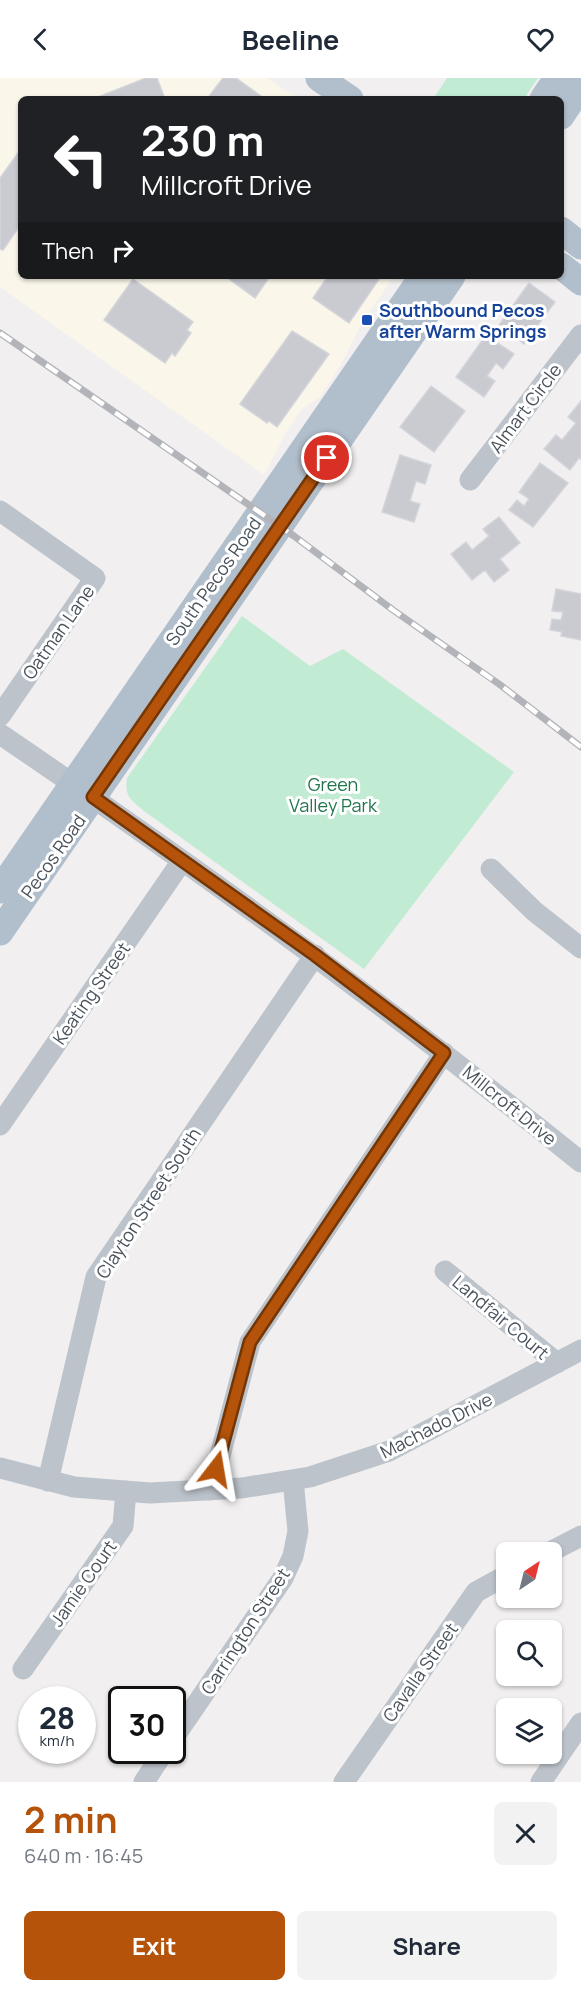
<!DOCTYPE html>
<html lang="en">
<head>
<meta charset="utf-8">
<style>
	body { margin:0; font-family:Manrope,sans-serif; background:#f2f2f3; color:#1f2937; height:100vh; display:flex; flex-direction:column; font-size:22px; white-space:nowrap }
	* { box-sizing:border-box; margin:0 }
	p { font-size:20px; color:#747a83 }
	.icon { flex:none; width:33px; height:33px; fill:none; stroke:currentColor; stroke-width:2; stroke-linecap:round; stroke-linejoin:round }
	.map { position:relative; height:1704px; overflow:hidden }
	.side { display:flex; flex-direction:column; background:#fff; flex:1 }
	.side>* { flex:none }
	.banner { position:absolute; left:18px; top:18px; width:546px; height:183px; border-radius:9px; box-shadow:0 2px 4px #0004; background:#202124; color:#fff; overflow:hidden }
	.needle { width:39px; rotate:35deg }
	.tools { position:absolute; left:496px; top:1464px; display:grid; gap:12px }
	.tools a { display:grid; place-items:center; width:66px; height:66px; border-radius:9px; background:#fff; box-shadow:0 2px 4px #0004; font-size:30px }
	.speed { position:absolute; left:18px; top:1608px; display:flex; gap:12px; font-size:30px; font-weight:700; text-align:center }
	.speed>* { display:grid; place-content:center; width:78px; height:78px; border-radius:50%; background:#fff; box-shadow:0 2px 4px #0004; line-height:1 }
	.speed small { font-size:15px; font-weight:400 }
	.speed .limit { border:3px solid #111; border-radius:9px; background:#fff; color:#111 }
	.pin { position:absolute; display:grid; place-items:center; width:51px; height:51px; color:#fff; margin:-26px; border:3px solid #fff; border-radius:50%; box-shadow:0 2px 6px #0007 }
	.me { position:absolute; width:66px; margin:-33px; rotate:14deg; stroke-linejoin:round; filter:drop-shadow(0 0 4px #0008) }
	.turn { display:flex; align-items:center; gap:21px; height:126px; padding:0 24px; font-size:27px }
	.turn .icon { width:78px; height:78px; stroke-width:2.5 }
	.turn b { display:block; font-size:42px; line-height:51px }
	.then { display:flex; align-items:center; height:57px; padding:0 24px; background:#0003; gap:12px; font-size:22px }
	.round { display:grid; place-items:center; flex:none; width:63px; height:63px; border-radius:9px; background:#f2f2f3 }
	.headline { display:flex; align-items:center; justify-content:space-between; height:102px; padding:0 24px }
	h1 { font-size:36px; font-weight:700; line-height:45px; color:#b45309 }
	.button { display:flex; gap:12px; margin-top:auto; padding:12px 24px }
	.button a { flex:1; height:69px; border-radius:9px; background:#b45309; color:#fff; font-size:24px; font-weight:700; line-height:69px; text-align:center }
	.button a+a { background:#f2f2f3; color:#1f2937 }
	header { display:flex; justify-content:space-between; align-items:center; height:78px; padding:0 24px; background:#fff; font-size:27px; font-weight:700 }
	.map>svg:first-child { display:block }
	.commercial { fill:#faf6ea }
	.green { fill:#c2ebd3 }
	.building { fill:#c9cbd1; stroke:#d4d5da; stroke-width:1.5 }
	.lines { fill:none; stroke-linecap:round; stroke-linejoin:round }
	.minor { stroke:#bcc3ca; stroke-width:21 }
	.major { stroke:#b1becb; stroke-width:27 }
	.rail-casing { stroke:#b2b4b9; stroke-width:7 }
	.rail { stroke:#fff; stroke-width:4.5; stroke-dasharray:14; stroke-linecap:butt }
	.route-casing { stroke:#753606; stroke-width:15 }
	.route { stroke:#b45309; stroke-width:10 }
	.transit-dot { fill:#1a4fb4; stroke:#fff; stroke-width:2 }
	.labels { text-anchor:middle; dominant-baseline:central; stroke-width:6; stroke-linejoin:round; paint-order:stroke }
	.transit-label { font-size:18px; font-weight:bold; fill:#164399; stroke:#fff; text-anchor:start }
	.street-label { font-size:18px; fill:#49525b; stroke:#fff }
	.park-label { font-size:18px; fill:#20754d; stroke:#fff }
</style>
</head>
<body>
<header><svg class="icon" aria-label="back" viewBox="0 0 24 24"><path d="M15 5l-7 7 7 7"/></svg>Beeline<svg class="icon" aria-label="heart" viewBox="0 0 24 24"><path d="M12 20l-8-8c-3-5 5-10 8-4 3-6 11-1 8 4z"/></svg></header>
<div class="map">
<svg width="581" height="1704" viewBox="0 0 581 1704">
	<rect width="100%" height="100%" fill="#f1efef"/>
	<path class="commercial" d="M 0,0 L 268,0 L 298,21 L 21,21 L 21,198 L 394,198 L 361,247 L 339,290 L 320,319 L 302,331 L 287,353 L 264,397 L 0,209 Z"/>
	<path class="green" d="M 447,0 L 538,0 L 524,21 L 433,21 Z
		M 242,538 L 310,588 L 343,571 L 514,694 L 364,891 L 144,733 C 131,722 124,718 127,700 Z"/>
	<path class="building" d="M 146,0 L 157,0 L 165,21 L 93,21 Z
		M 223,0 L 236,0 L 265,21 L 207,21 Z
		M 18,75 L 21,77 L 21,146 L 3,172 L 0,171 L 0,100 Z
		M 225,198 L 270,198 L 255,220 Z
		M 328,198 L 381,198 L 349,245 L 313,220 Z
		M 133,201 L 193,244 L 187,252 L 191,255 L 175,278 L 172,275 L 165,285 L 104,242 Z
		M 529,205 L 555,224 L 524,266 L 499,247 Z
		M 292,253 L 329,276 L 277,349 L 269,343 L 267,345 L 240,326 Z
		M 486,257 L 514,276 L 503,291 L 496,285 L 487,298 L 495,303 L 484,319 L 456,299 Z
		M 431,308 L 465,333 L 434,374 L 400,349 Z
		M 581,323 L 581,381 L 579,380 L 570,392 L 544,371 L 556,357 L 562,362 L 576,345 L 568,339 Z
		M 400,377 L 431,387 L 425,406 L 416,403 L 410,423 L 420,426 L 414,444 L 382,434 Z
		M 540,385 L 568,405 L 533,449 L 509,432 L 517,422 L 524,428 L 529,421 L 519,414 Z
		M 499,439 L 520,465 L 500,481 L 509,492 L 494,504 L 485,492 L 472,502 L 451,476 L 466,464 L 472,472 L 489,458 L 483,451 Z
		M 556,511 L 581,516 L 581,562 L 561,558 L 562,554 L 550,552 L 552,541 L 561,542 L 563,534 L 552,533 Z"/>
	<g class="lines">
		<path class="minor" d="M 470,402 L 581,257
			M 0,433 L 95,500 L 0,638
			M 0,656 C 199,791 394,933 581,1084
			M 491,791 L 534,833 L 581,870
			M 0,1047 L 182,783
			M 445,1193 L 557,1285
			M 0,1390 L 74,1409 L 150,1415 L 242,1410 L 310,1399 L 389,1373 L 581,1272
			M 48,1403 L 96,1199 L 315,877
			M 211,1412 L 250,1264 L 444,975
			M 550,1474 L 581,1458
			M 23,1591 L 123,1448 L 126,1413
			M 172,1662 L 283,1500 L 293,1478 L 298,1453 L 293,1402
			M 144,1704 L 165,1672
			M 344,1704 L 476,1514 L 507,1497
			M 541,1704 L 581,1645"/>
		<path class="major" d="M 319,0 L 350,21
			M 543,21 L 557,0
			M 561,38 L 581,8
			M 561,152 L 581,168
			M 561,188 L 581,204
			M 0,812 L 423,198
			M 0,854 L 452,198"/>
		<defs>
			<path id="rail" d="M 0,255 L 294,458 L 393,532 L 499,606 L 581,669"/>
		</defs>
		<use href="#rail" class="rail-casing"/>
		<use href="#rail" class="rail"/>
	</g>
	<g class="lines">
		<defs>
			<path id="route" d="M 216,1391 L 250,1264 L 444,975 L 315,877 L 93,719 L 327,380"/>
		</defs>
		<use href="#route" class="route-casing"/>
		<use href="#route" class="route"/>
	</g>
	<rect class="transit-dot" x="361" y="236" width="12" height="12" rx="3"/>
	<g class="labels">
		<g class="transit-label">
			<text x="379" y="232">Southbound Pecos<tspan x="379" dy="21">after Warm Springs</tspan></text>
		</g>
		<g class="street-label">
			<text transform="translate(525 330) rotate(-53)">Almart Circle</text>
			<text transform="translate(213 503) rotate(-55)">South Pecos Road</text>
			<text transform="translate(58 554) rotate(-55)">Oatman Lane</text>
			<text transform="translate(53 778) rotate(-55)">Pecos Road</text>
			<text transform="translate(91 915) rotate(-55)">Keating Street</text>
			<text transform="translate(510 1027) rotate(39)">Millcroft Drive</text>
			<text transform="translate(148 1125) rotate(-57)">Clayton Street South</text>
			<text transform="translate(501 1239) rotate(40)">Landfair Court</text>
			<text transform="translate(436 1347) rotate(-27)">Machado Drive</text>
			<text transform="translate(83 1505) rotate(-55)">Jamie Court</text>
			<text transform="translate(245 1553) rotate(-57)">Carrington Street</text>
			<text transform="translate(420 1594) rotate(-55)">Cavalla Street</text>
		</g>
		<g class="park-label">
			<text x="333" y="706">Green<tspan x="333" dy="21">Valley Park</tspan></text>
		</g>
	</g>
</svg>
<div class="tools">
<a><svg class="needle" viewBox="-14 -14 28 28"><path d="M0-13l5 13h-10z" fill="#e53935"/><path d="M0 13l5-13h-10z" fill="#747a83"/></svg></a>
<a><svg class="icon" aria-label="search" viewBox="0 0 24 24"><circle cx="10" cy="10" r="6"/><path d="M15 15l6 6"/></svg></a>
<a><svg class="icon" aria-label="layers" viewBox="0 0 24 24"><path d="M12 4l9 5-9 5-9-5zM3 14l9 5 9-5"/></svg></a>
</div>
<div class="speed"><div>28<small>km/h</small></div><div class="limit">30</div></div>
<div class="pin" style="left:327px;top:380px;background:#d93025"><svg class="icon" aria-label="arrive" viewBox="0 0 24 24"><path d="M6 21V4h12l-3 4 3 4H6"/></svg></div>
<svg class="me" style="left:216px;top:1391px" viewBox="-20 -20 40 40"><path d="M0-17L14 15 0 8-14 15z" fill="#b45309" stroke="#fff" stroke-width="4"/></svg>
<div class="banner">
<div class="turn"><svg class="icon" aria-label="left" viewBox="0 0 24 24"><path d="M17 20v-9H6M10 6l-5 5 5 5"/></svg><div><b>230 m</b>Millcroft Drive</div></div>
<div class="then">Then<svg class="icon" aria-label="right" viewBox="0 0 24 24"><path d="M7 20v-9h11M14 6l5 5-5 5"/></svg></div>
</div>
</div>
<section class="side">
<div class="headline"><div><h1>2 min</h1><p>640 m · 16:45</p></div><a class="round"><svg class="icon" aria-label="close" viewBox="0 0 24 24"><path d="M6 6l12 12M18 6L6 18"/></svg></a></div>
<div class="button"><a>Exit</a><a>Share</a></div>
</section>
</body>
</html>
